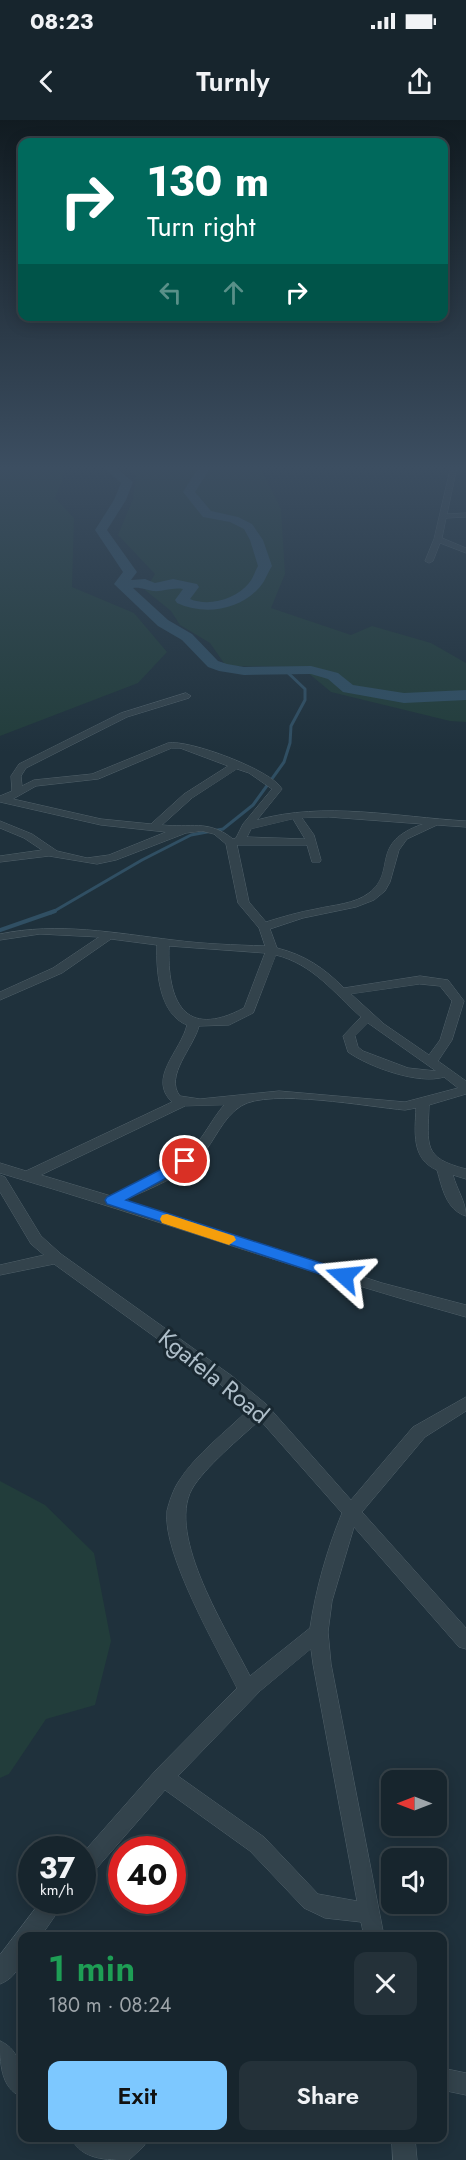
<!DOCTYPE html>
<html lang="en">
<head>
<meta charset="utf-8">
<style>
	body { margin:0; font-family:Jost,sans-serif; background:#243139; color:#f1f3f6; height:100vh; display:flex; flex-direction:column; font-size:22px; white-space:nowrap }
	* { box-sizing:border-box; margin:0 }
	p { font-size:20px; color:#9ea5aa }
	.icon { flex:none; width:33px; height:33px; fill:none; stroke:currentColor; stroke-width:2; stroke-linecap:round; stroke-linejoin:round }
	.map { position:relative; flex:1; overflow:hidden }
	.panel { position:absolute; left:18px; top:1812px; width:429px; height:210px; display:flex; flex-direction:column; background:#17252d; border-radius:12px; box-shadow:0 3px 15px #0003,0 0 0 2px #364249 }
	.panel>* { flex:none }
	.banner { position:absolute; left:18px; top:18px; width:430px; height:183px; border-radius:12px; box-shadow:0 3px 15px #0003,0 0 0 2px #364249; background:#00695c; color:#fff; overflow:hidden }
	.needle { width:39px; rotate:270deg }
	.tools { position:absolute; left:381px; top:1650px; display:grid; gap:12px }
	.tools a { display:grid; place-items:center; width:66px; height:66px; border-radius:12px; background:#17252d; box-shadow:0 3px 15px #0003,0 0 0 2px #364249; font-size:30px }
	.speed { position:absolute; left:18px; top:1716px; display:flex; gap:12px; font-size:30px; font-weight:700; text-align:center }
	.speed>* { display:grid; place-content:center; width:78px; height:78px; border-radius:50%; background:#17252d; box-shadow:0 3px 15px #0003,0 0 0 2px #364249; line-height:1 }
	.speed small { font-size:15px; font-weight:400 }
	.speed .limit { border:9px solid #d22; background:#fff; color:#111 }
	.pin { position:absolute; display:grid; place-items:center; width:51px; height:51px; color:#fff; margin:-26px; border:3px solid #fff; border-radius:50%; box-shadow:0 2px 6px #0007 }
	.me { position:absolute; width:66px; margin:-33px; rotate:288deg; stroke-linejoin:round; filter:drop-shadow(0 0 4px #0008) }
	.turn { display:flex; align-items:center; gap:21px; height:126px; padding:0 30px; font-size:27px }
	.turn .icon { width:78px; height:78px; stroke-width:2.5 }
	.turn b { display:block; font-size:42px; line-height:51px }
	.lanes { display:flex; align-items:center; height:57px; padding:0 30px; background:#0003; justify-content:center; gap:30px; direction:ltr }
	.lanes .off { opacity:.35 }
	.round { display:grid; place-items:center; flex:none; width:63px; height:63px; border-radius:12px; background:#243139 }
	.head { display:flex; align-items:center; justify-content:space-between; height:102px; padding:0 30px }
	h1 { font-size:36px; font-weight:600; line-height:45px; color:#1e9e55 }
	.primary-button { display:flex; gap:12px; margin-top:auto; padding:12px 30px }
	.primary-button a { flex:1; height:69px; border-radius:12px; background:#7dc8ff; color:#111; font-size:24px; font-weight:600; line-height:69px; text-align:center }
	.primary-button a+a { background:#243139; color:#f1f3f6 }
	.status { display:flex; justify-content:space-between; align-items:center; height:42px; padding:0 30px; background:#17252d; direction:ltr }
	.status svg { height:16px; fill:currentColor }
	header { display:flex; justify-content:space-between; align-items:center; height:78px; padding:0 30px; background:#17252d; font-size:27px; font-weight:600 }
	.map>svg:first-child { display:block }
	.green { fill:#223d3b }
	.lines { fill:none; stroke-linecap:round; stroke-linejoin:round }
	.stream-far1 { stroke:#304f63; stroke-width:3 }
	.stream { stroke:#304f63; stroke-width:4 }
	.river { fill:#304f63; fill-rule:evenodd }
	.minor-casing { stroke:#51616a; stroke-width:1 }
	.minor { fill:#33434c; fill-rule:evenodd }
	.route { fill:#1a73e8; stroke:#114b97; stroke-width:1.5 }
	.slow { fill:#f59e0b }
	.labels { text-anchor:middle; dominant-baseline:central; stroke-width:6; stroke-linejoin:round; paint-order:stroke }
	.street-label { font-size:24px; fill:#aebec9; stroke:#192831 }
</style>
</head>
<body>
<div class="status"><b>08:23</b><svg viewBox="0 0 49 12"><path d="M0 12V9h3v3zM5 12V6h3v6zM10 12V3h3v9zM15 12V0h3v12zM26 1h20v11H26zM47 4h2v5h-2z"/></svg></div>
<header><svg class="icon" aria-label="back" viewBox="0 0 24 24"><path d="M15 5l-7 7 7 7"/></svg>Turnly<svg class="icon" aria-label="share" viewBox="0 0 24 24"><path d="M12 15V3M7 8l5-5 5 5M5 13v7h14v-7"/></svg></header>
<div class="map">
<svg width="466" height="2040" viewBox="0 0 466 2040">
	<rect width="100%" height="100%" fill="#1f313c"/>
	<path class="green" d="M 0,347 L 64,347 L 63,358 L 55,378 L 74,398 L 72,467 L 134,493 L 167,532 L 138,563 L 0,616 Z
		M 128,347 L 260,347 L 281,389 L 285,454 L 271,488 L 351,515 L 372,506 L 431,523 L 466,543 L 466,602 L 450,601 L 331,572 L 301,547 L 226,546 L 210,523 L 180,505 L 171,491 L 145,470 L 155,454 L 118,415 L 133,379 L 136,356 Z
		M 0,1361 L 45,1385 L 94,1433 L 111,1521 L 95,1585 L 46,1599 L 9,1654 L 0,1658 Z"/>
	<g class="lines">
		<path class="stream-far1" d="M 51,793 L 142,740 L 191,715 L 223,709 L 253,685 L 284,642 L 290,623 L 291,606 L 305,580 L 305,569 L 285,550"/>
		<path class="stream" d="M 0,810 L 55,791"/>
		<path class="river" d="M 103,347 L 116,347 L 133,362 L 126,380 L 107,410 L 137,452 L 131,460 L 145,459 L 155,463 L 173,459 L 197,464 L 199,467 L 190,479 C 209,487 236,479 249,463 C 253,459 255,451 258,446 L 250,420 L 244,409 L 230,402 L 203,397 L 183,372 L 199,347 L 211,347 L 195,372 L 211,391 L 238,397 L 252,404 L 263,420 L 272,446 C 267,454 264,464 257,470 C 236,491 203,495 177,483 L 175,480 L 183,469 C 172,467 163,472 153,471 C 145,470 141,467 133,468 L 168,500 L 192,514 L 218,541 L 227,544 L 244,547 L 311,546 L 338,553 L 353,565 L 404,573 L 466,570 L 466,580 L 404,583 L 343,572 L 328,559 L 311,554 L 244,555 L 219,551 L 208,547 L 182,520 L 158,506 L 114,464 L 123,452 L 95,410 L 114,380 L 121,363 Z"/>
		<defs>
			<path id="minor" d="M 451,347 L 457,347 L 447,394 L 466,393 L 466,397 L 446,398 L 442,418 L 466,428 L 466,433 L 440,423 L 433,441 L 429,443 L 425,441 L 434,419 Z
				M 186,573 L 191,576 L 189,578 L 127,597 L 26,648 L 21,656 L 22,666 L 34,660 L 92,654 L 168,623 C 188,619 272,650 282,669 L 257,700 C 325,681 396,697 466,701 L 466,707 L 437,705 L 407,719 L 399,730 L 390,762 L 385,771 L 374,780 L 356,787 L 303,798 L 270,809 L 277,828 C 305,835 324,848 344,868 L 420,856 L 448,860 L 464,881 L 452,920 L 438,941 L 466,961 L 466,974 L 429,985 C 428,1025 422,1038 466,1049 L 466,1059 L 453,1055 C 457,1070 466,1082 466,1096 C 446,1090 442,1067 437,1050 C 411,1039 415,1012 416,988 L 405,990 C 369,987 269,968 241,986 C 222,998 215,1021 201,1036 C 181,1057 151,1068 125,1080 L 382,1163 L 466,1185 L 466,1197 C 309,1154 156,1099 0,1053 L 0,1043 L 26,1051 L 172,982 C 147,958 181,931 187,905 C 159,894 156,851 157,825 L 111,819 L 62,853 L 0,880 L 0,872 L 53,848 L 99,817 L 40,814 L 0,820 L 0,814 C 58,802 115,813 173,820 C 204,824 234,825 265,826 L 259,808 L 238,783 L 226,724 L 214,714 L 202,711 L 186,713 L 116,740 L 97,744 L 49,736 L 0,742 L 0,736 L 42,730 L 24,718 L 0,708 L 0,701 L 32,714 L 57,731 L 87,738 L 109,735 L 166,712 L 101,705 L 0,682 L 0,676 L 12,671 L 11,656 L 19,644 L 121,593 ZM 172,628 L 180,628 L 228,646 L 184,674 L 151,704 L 101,699 L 13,679 L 36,666 L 98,659 ZM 237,649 L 249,653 L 272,669 L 243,704 L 236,718 L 233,719 C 208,699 190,708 162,705 L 192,678 ZM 329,697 L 423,704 C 368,723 398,751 369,773 C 355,784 333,785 316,789 C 299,792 282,797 266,802 L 249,782 L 237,725 L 307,725 L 312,742 L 320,742 L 321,740 L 314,715 L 302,698 ZM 293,699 L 305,719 L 247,717 L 251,709 ZM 169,826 L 265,833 L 244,888 C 184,920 167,881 169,826 ZM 276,835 C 313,844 334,873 361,897 L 343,916 L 348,932 C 369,947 419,965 444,957 L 458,968 L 405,982 L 279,971 L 200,979 L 180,976 C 164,956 194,927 199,906 L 229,905 L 253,893 ZM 420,864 L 440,866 L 452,881 L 440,920 L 429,935 L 384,904 L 351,874 ZM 368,903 L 436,951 L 408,948 L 363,931 L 358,927 L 355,916 ZM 224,985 C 212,999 204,1017 191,1030 C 170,1052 138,1062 111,1076 L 41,1055 L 185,986 Z
				M 0,1055 L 5,1057 L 41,1116 L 61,1134 L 232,1256 L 266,1284 L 351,1380 L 413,1307 L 466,1277 L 466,1291 L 425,1317 L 362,1392 L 466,1508 L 466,1529 L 459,1527 L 354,1407 L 332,1481 L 328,1512 L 331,1544 L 384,1816 L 364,1816 L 361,1802 L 325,1798 L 304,1788 L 250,1731 L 165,1670 L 89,1757 L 82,1760 L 82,1734 L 156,1650 L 237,1568 C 217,1528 162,1433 167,1391 C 169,1382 174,1368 179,1361 C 195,1335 227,1311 249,1289 L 220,1264 L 54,1144 L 0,1155 L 0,1145 L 44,1135 L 31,1124 L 0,1072 ZM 260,1300 L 342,1393 C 327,1430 316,1468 310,1508 L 250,1556 C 228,1512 166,1416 192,1369 C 204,1348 241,1317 260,1300 ZM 311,1529 L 313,1544 L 357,1781 L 318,1774 L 264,1717 L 178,1656 L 260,1571 Z
				M 42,1780 L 66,1780 L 41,1816 L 22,1816 C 22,1837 22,1855 0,1864 L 0,1835 Z
				M 0,1921 C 22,1930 24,1957 22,1977 C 0,1968 0,1942 0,1921 Z
				M 442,1948 L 466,1953 L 466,1975 L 442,1970 Z
				M 71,2018 L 102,2018 L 112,2024 L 119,2018 L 148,2018 L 144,2026 L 129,2040 C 106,2040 82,2040 71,2018 Z
				M 392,2018 L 415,2018 L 417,2040 L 393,2040 Z"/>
		</defs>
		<use href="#minor" class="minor-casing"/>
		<use href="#minor" class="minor"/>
	</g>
	<linearGradient id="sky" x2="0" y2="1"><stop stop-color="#111b21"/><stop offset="0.55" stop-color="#3c4e61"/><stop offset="1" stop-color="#3c4e61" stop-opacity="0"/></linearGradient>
	<rect width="466" height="632" fill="url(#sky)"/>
	<path class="route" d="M 185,1037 L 192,1041 L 190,1045 L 126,1080 L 349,1152 L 351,1156 L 349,1160 L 338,1160 L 107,1084 L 105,1080 L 107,1077 Z"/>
	<path class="slow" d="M 167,1094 L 234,1116 L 236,1120 L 229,1125 L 162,1103 L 160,1099 L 162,1095 Z"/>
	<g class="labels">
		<g class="street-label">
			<text transform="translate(214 1256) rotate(39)">Kgafela Road</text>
		</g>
	</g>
</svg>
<div class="tools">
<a><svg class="needle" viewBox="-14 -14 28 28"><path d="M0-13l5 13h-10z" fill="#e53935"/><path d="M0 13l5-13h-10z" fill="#9ea5aa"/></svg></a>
<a><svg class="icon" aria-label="sound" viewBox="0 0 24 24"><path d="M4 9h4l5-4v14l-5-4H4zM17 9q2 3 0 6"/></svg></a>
</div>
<div class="speed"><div>37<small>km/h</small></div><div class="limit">40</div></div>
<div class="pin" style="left:185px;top:1041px;background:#d93025"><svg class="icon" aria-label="arrive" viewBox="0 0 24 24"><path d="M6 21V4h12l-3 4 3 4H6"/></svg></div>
<svg class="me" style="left:344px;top:1156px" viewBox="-20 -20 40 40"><path d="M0-17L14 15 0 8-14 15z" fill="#1a73e8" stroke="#fff" stroke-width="4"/></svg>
<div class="banner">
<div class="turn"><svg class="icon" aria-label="right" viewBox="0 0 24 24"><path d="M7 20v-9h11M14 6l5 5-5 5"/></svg><div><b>130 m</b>Turn right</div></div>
<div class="lanes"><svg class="icon off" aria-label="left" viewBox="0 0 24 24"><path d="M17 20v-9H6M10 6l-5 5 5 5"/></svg><svg class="icon off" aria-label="ahead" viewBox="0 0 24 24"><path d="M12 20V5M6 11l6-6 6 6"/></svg><svg class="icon" aria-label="right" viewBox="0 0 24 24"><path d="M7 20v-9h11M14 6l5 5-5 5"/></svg></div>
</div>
<section class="panel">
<div class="head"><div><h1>1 min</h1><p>180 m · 08:24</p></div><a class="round"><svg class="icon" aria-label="close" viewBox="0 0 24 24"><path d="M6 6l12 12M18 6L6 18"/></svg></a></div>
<div class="primary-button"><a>Exit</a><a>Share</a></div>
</section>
</div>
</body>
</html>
